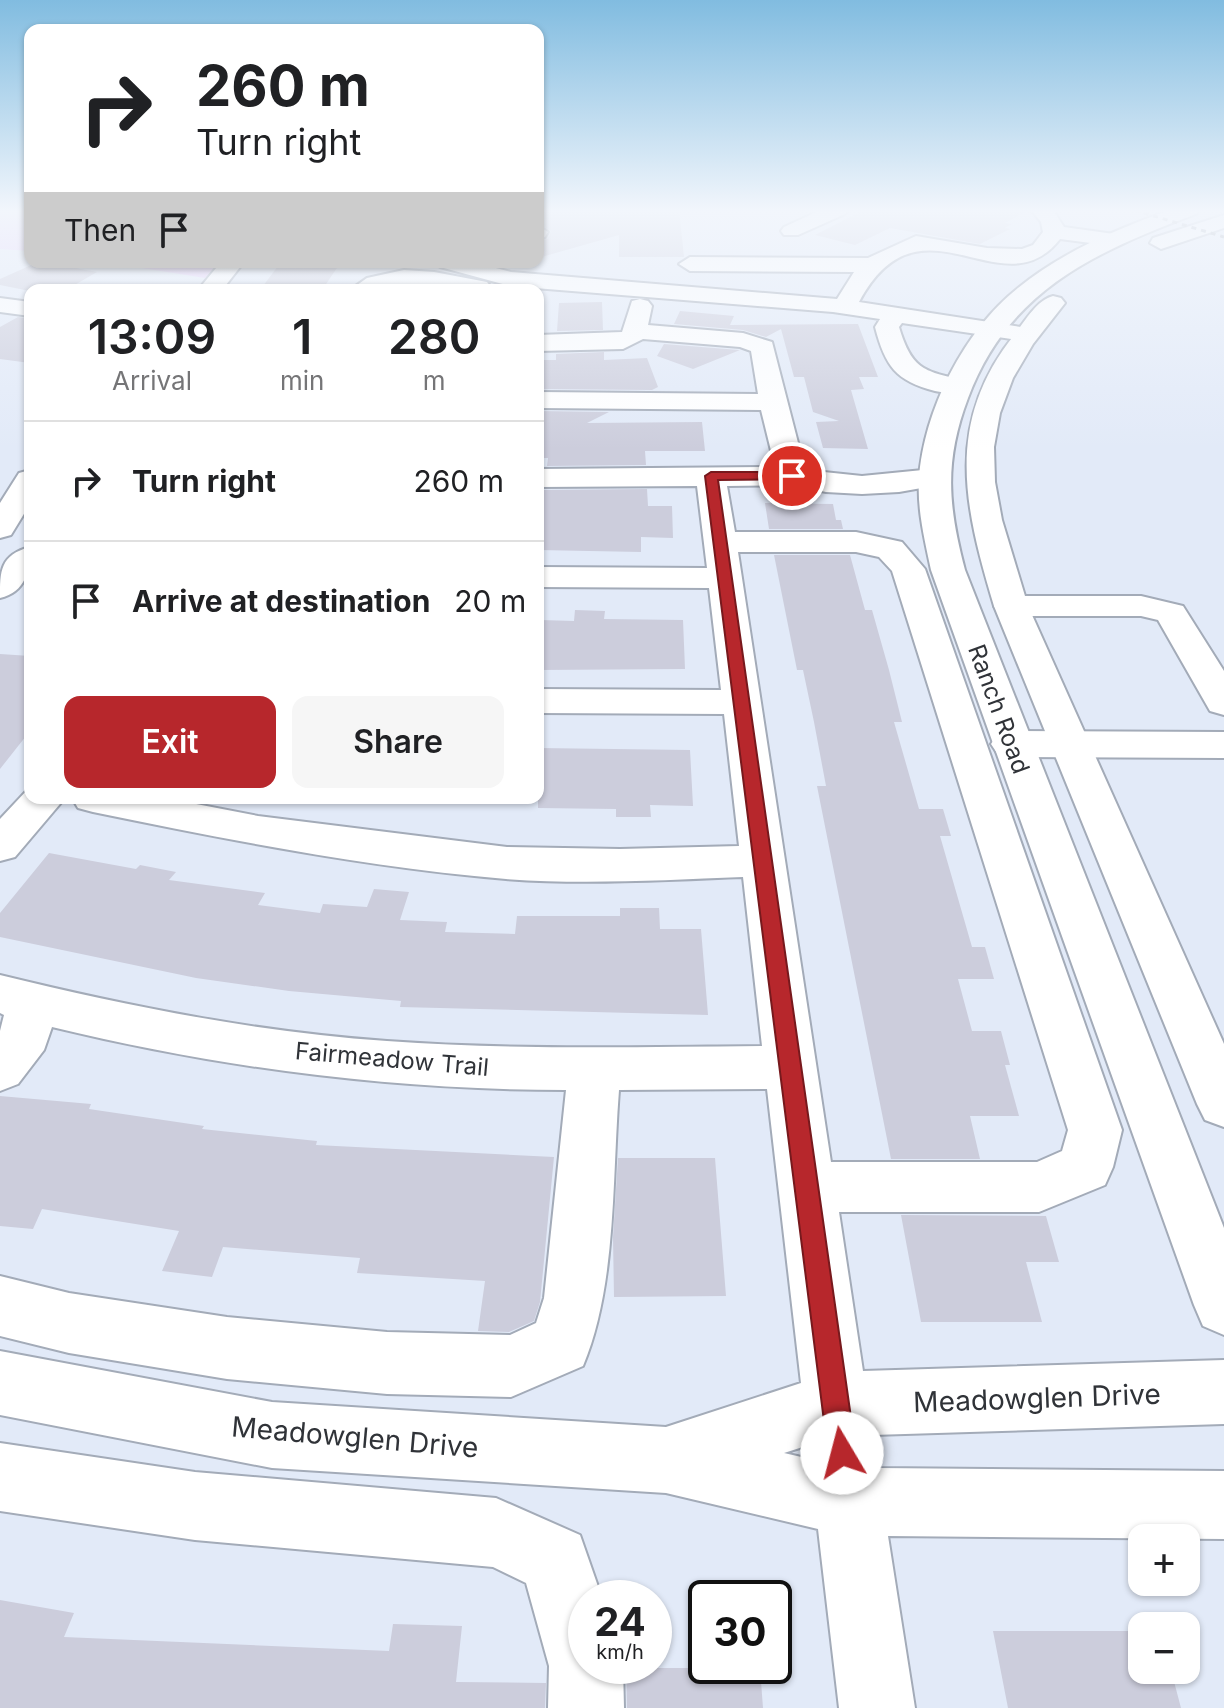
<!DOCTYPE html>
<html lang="en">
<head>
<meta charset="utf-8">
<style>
	body { margin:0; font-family:Inter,sans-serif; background:#f6f6f6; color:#202124; height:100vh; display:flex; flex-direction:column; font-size:30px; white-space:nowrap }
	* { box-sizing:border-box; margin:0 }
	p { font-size:26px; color:#757577 }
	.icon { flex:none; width:44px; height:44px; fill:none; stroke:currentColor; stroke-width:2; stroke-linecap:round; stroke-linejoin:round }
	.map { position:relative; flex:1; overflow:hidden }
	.panel { position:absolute; left:24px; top:284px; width:520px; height:520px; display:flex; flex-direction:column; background:#fff; border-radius:16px; box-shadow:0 2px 6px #0004 }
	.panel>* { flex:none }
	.guide { position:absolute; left:24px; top:24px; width:520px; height:244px; border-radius:16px; box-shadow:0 2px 6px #0004; background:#fff; color:#202124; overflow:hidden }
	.buttons { position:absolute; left:1128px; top:1524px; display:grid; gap:16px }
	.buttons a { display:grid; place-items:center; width:72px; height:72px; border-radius:16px; background:#fff; box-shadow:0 2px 6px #0004; font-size:40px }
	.speed { position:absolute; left:568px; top:1580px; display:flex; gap:16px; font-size:40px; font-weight:700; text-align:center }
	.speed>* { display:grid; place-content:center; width:104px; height:104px; border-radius:50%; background:#fff; box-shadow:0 2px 6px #0004; line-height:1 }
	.speed small { font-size:20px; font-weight:400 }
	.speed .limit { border:4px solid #111; border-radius:12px; background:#fff; color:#111 }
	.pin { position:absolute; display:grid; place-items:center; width:68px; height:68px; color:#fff; margin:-34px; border:4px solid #fff; border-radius:50%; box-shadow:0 2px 8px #0007 }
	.me { position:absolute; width:88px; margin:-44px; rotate:352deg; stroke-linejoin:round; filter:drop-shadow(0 0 6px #0008) }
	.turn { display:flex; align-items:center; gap:28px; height:168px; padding:0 40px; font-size:36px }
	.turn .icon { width:104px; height:104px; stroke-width:2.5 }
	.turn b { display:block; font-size:56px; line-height:68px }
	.then { display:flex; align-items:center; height:76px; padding:0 40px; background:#0003; gap:16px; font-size:30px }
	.eta { display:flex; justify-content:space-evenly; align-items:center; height:136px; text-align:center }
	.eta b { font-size:48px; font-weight:600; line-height:56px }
	.action { display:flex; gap:16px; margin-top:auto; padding:16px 40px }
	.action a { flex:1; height:92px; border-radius:16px; background:#b7272c; color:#fff; font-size:32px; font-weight:600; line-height:92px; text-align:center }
	.action a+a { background:#f6f6f6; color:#202124 }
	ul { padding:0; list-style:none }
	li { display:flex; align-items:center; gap:24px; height:120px; padding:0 40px; border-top:2px solid #e0e0e0 }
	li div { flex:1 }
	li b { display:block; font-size:30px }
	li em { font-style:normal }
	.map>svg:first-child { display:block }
	.green { fill:#e4ccf9 }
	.building { fill:#cccddc }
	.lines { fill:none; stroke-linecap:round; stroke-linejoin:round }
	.minor-casing { stroke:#a3abb8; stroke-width:4 }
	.major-casing { stroke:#a3abb8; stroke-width:4 }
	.minor { fill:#fff; fill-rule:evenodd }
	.major { fill:#fff; fill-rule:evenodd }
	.rail { stroke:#818790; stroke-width:3; stroke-dasharray:5 5; stroke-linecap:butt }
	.route { fill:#b7272c; stroke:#77191d; stroke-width:2 }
	.labels { text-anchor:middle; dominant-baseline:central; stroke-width:7; stroke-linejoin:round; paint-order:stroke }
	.street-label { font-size:24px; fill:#303338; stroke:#fff }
	.near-street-label { font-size:28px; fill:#303338; stroke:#fff }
</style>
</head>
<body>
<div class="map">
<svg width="1224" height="1708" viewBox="0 0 1224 1708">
	<rect width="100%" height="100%" fill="#e2eaf8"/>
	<path class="green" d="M 0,210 L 30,210 L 30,251 L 0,249 Z
		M 104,262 L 219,262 L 205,278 Z"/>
	<path class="building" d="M 538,210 L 679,210 L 684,257 L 619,257 L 619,235 L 538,258 L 538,242 L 548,239 L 551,231 L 538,223 Z
		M 858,210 L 1028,210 L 1005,223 L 1012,224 L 1005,228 L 1010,229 L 980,244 L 890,228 L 855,245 L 815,235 L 858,213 Z
		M 38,262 L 43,262 L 97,272 L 66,290 L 30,291 L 0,285 L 0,279 Z
		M 281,262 L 341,262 L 322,290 L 260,290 Z
		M 602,302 L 603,330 L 557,331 L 559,303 Z
		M 680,311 L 734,316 L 730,325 L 858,324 L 878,377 L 859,377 L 864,389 L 851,390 L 868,449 L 823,448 L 816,422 L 839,421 L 813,412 L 804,377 L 794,377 L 781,329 L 766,337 L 743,330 L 674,324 Z
		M 18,317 L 30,319 L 30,363 L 0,359 L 0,327 Z
		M 664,344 L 739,350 L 740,350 L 693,369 L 657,356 Z
		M 604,352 L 604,360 L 647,358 L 658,387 L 652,390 L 541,389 L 544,360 L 556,360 L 556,354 Z
		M 538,411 L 609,412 L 587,423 L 702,422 L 705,451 L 645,451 L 646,465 L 547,466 L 548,458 L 538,458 Z
		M 647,489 L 648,506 L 672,506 L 673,538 L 641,537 L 641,552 L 538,550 L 544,490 Z
		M 765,503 L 833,504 L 836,520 L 841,520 L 843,529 L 769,529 Z
		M 774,555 L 850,555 L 865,610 L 872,610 L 889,670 L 902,722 L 894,722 L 919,809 L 943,809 L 951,836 L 940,836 L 972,947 L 985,947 L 994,979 L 958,979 L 972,1031 L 1001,1031 L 1010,1065 L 1005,1065 L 1019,1116 L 970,1116 L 980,1159 L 891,1159 L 817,786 L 826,786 L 814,722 L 803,670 L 797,670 Z
		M 575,610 L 605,611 L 604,619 L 683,620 L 685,669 L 538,670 L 540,620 L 574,621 Z
		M 0,654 L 30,656 L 30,731 L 0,769 Z
		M 538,748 L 690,750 L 693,806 L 650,805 L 651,817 L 616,817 L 616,809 L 538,808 Z
		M 49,853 L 136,869 L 140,865 L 176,872 L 169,880 L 265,893 L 258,905 L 320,913 L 323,904 L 367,907 L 374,889 L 409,892 L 400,920 L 447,922 L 445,932 L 515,934 L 517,916 L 620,916 L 620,908 L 659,908 L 660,929 L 701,929 L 708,1015 L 400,1007 L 401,1001 L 289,991 L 196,978 L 0,937 L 0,913 Z
		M 0,1096 L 91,1104 L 89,1109 L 204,1126 L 202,1129 L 317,1141 L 316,1145 L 554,1157 L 540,1302 L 534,1321 L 509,1332 L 478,1331 L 485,1281 L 357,1273 L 360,1258 L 223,1247 L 212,1277 L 162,1271 L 179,1231 L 42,1209 L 33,1229 L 0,1226 Z
		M 618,1158 L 715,1158 L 726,1296 L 614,1297 L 613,1237 Z
		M 901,1215 L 1046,1216 L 1059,1262 L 1026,1262 L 1042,1322 L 921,1322 Z
		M 0,1600 L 74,1613 L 64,1637 L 389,1651 L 393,1624 L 462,1626 L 456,1682 L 546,1683 L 545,1708 L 0,1708 Z
		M 993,1631 L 1142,1631 L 1142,1670 L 1171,1670 L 1181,1708 L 1008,1708 Z
		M 626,1668 L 760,1668 L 763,1708 L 627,1708 Z"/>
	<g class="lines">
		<defs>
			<path id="minor" d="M 821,210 L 848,210 L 845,214 L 798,235 L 784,235 L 781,231 L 784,227 Z
				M 1031,210 L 1053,210 L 1064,227 L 1114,234 L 1125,240 L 1114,246 L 1060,239 C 1002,313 921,186 859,302 L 1034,329 L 1037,334 L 1034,339 L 1025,341 L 902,323 L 899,327 C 912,371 925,371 966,381 L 970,387 L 966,393 C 955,395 946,393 935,391 C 896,381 885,366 875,327 L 880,319 L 833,312 L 510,286 L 440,267 L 437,262 L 473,262 L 511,272 L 837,299 L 854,272 L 690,271 L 679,264 L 690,257 L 868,258 L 916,236 L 987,248 L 1022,249 L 1033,245 L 1043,232 L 1041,222 Z
				M 538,226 L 548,232 L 545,237 L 538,239 Z
				M 221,262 L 244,262 L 222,290 L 198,290 Z
				M 404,270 L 434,272 L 487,282 L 491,287 L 488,290 C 461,290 434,283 406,284 C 387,284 371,290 350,290 L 367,278 Z
				M 0,298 L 30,302 L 30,316 L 0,312 Z
				M 640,299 L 648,301 L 652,306 L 648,325 L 743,333 L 772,342 L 805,470 L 862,476 L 933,469 L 944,472 L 948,478 L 944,484 L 899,492 L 862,494 L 826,492 L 792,485 L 727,486 L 735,532 L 856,532 L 902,542 L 925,569 L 1122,1130 L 1113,1167 L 1105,1185 L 1039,1212 L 839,1212 L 863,1371 L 1224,1360 L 1224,1424 L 873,1435 L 878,1468 L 1224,1471 L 1224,1539 L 888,1536 L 915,1708 L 839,1708 L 818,1529 L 666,1493 L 272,1468 L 0,1415 L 0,1351 L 272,1402 L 666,1427 L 801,1383 L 767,1089 L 619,1090 C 612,1178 617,1285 583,1366 L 511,1397 L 387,1394 L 227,1379 L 69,1353 L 0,1336 L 0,1276 L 69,1293 L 227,1317 L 387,1332 L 510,1335 L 536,1323 L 544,1298 L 566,1090 C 392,1090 221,1068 52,1027 L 44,1050 L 18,1084 L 0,1091 L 0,1031 L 4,1015 L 0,1013 L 0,975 C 127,1006 256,1032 387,1041 C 512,1050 637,1047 762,1046 L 743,877 C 664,880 584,885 506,879 C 367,867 229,840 93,812 L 78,808 L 72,798 L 165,798 L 258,816 L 507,847 L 620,849 L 739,846 L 724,714 L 538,713 L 538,689 L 721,690 L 709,588 L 538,587 L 538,567 L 707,568 L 697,486 L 538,487 L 538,469 L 775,467 L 761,410 L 538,408 L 538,392 L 758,394 L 751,351 L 740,347 L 643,339 L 623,349 L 538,351 L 538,335 L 622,332 L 632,301 ZM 738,552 L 856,552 L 879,557 L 892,571 L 1068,1130 L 1062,1151 L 1037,1162 L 831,1162 ZM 809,1445 L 810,1459 L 784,1453 Z
				M 30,470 L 30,504 L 11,535 L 0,538 L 0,503 L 19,473 Z
				M 30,547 C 30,570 26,592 0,598 C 0,571 0,555 30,547 Z
				M 1011,596 L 1141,596 L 1183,606 L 1224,671 L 1224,715 L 1210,711 L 1158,620 L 1141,616 L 1011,616 L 999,613 L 994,606 L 999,599 Z
				M 1011,731 L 1224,732 L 1224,758 L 1011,757 L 997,753 L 991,744 L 997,735 Z
				M 29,788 L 30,798 L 65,798 L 15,857 L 0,861 L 0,819 Z
				M 0,1443 L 195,1472 L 496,1498 L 580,1535 L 602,1598 L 586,1598 L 586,1666 L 623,1666 L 624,1708 L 548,1708 L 549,1666 L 526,1583 L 493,1567 L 195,1540 L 0,1511 Z"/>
			<path id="major" d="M 1170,210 L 1199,210 L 1196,214 C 1095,252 1008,290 968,398 C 944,461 948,506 965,570 L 1224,1228 L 1224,1335 L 1203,1326 L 1194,1305 L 931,570 C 925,541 917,510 919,479 C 924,410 964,331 1018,288 C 1062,252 1117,229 1170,210 Z
				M 1224,215 L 1224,228 L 1161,249 L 1150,243 L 1153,238 Z
				M 1053,296 L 1061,298 L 1065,303 L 1033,344 L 1013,378 L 1000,413 L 994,447 L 995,482 L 1002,520 L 1028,606 L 1224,1044 L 1224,1127 L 1205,1120 L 1197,1104 L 994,606 C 964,506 944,422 1015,334 C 1025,321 1037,300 1053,296 Z"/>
		</defs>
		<use href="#minor" class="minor-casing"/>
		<use href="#major" class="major-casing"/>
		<use href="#minor" class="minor"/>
		<use href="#major" class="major"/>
		<path class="rail" d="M 1134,210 L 1224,237"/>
	</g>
	<linearGradient id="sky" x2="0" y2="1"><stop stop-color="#81bce0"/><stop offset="0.47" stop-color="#f2f6fc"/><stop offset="1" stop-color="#f2f6fc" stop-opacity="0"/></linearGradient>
	<rect width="1224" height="449" fill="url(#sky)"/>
	<path class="route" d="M 792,472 L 798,476 L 797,479 L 718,480 L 856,1453 L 852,1463 L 842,1467 L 832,1463 L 828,1453 L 705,476 L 711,472 Z"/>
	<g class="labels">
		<g class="street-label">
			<text transform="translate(999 709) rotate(70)">Ranch Road</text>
			<text transform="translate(392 1059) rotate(5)">Fairmeadow Trail</text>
		</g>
		<g class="near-street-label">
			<text transform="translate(1037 1398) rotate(-2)">Meadowglen Drive</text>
			<text transform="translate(355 1437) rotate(5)">Meadowglen Drive</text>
		</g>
	</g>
</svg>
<div class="buttons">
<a>+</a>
<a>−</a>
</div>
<div class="speed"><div>24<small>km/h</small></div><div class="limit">30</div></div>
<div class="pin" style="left:792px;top:476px;background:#d93025"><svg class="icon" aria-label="arrive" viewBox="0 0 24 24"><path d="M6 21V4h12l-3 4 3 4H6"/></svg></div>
<svg class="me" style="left:842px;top:1453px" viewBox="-20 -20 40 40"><circle r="19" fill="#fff"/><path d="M0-13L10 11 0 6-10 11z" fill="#b7272c"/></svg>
<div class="guide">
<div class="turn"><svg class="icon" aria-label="right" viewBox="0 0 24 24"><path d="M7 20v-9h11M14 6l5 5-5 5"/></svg><div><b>260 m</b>Turn right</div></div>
<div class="then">Then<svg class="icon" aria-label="arrive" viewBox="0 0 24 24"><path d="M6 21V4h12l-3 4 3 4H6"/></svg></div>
</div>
<section class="panel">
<div class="eta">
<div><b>13:09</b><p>Arrival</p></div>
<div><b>1</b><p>min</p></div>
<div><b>280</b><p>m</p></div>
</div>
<ul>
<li><svg class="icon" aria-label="right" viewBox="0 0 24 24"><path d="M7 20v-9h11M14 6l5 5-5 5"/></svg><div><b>Turn right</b></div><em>260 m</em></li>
<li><svg class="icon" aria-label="arrive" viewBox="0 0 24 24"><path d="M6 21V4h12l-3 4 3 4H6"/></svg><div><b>Arrive at destination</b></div><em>20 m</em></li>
</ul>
<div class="action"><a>Exit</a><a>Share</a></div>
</section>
</div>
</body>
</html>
